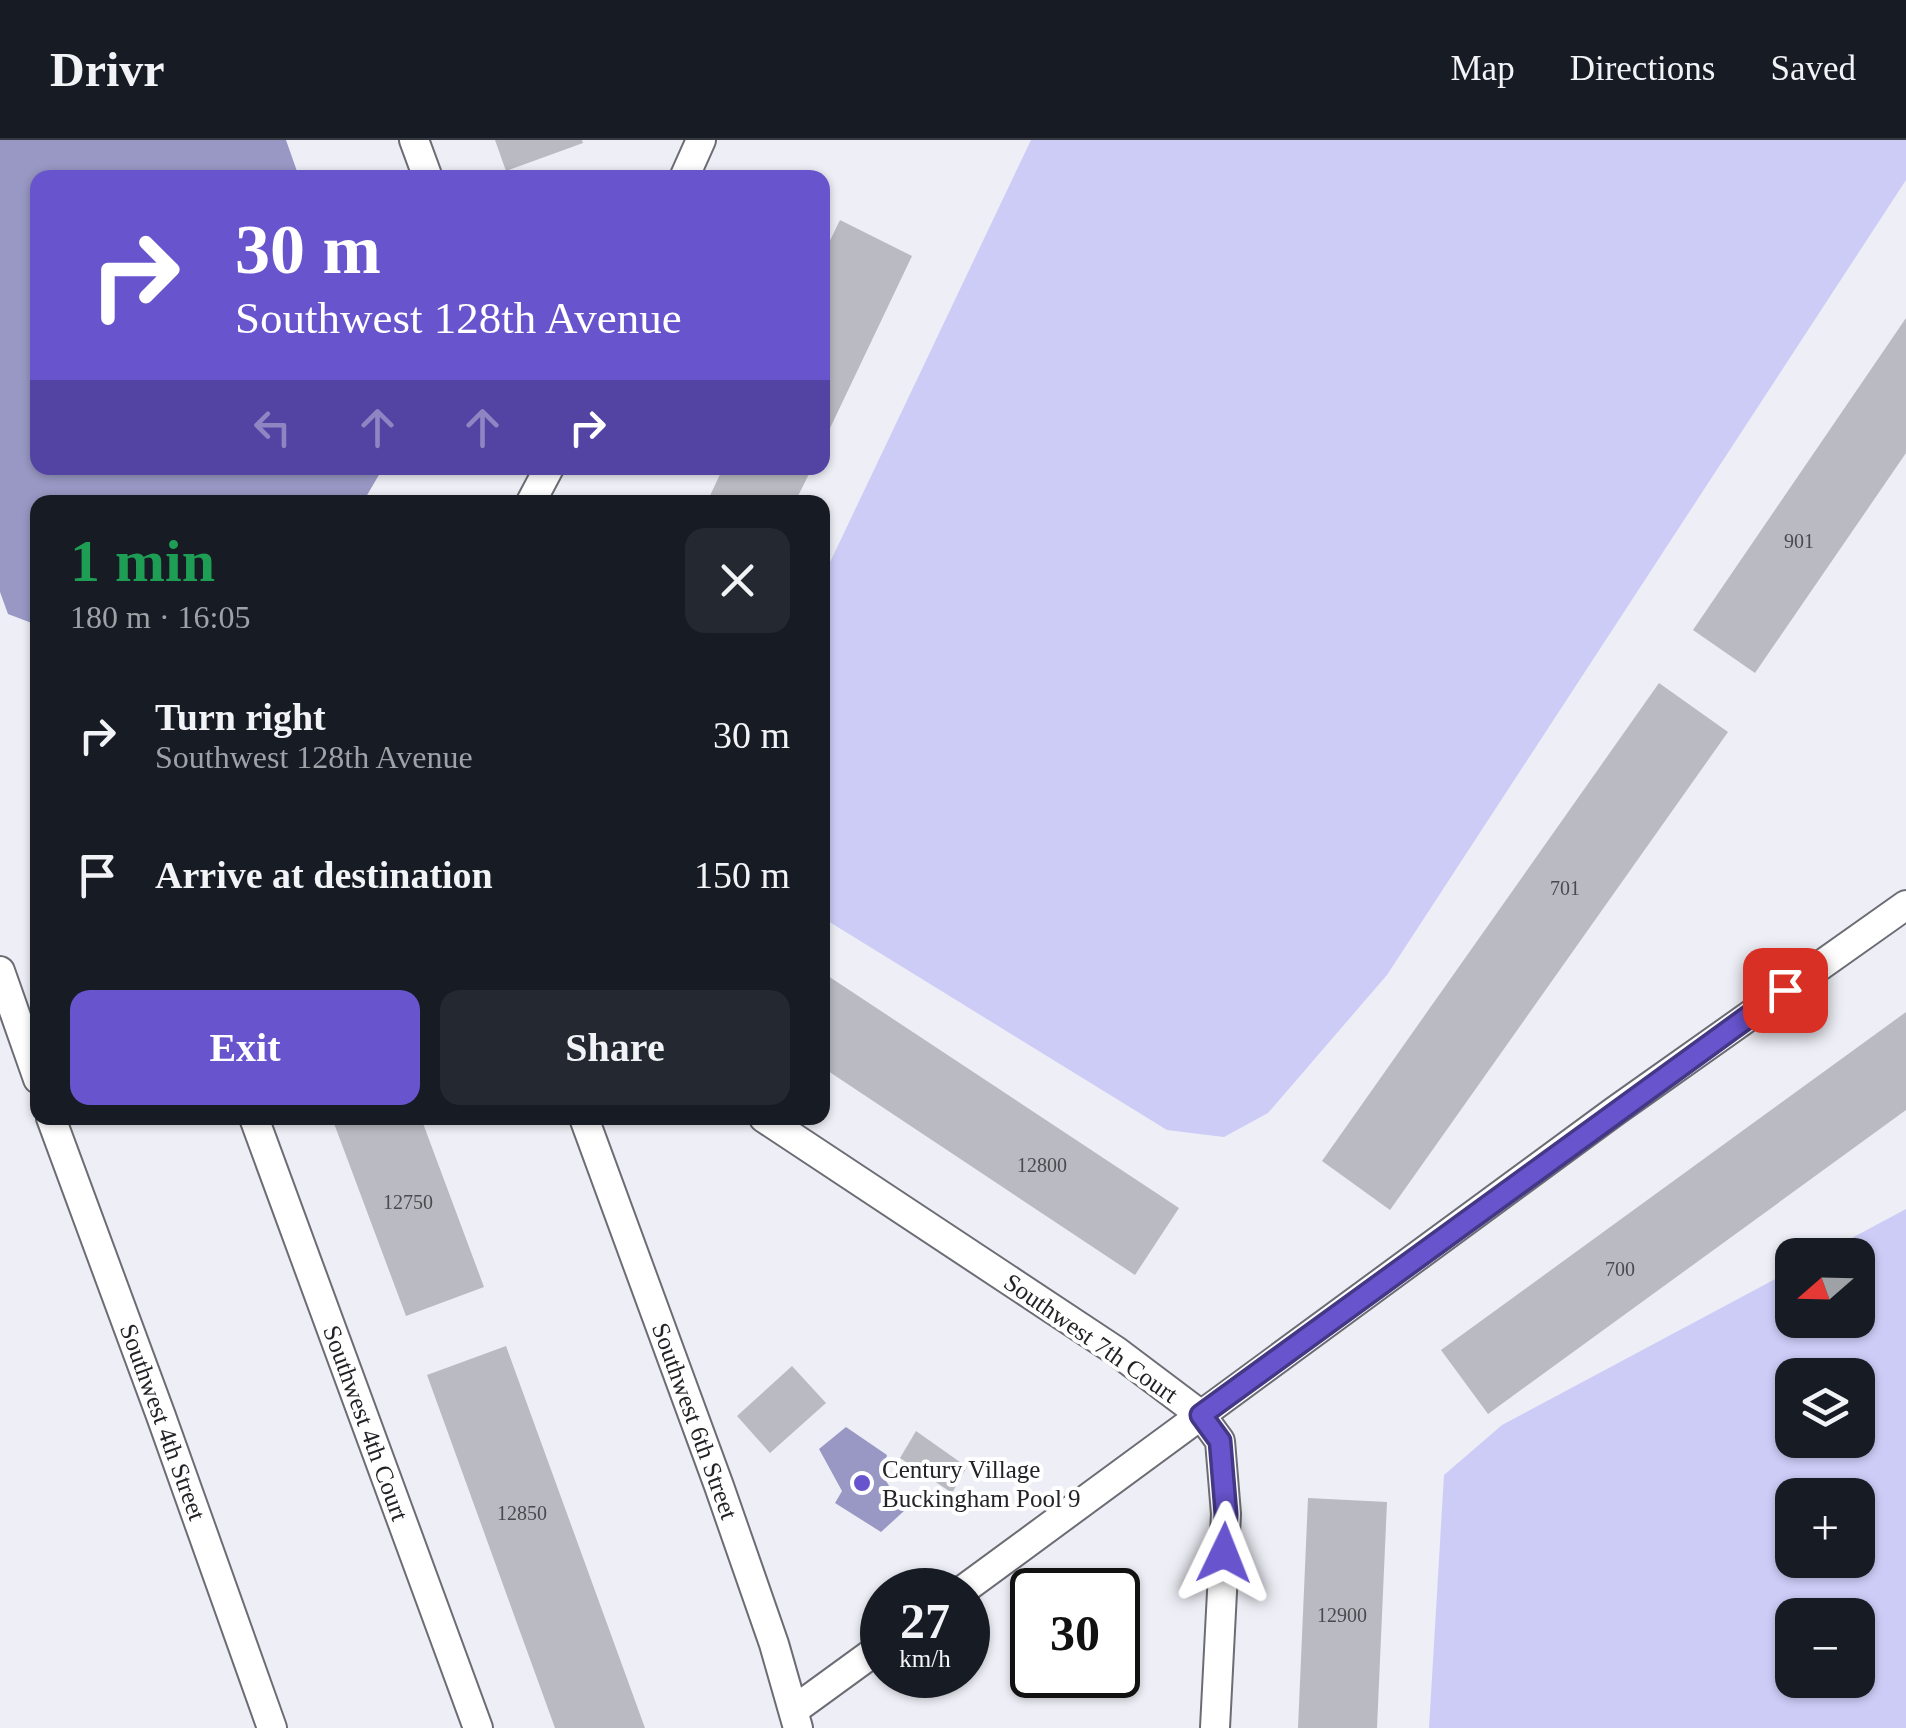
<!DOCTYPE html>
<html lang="en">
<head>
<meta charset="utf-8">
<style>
	body { margin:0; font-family:Georgia,serif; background:#242831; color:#f1f3f6; height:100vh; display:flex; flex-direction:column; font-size:38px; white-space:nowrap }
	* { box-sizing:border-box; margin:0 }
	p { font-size:32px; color:#9ea1a6 }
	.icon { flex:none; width:55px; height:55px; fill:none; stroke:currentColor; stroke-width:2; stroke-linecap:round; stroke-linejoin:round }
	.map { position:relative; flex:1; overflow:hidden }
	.side { position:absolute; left:30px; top:355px; width:800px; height:630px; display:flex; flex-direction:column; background:#171b24; border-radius:20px; box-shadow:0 2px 8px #0004 }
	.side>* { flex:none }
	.top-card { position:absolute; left:30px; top:30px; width:800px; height:305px; border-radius:20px; box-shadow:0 2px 8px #0004; background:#6855ce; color:#fff; overflow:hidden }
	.needle { width:65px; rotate:250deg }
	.tools { position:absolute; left:1775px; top:1098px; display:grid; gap:20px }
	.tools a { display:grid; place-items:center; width:100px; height:100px; border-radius:20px; background:#171b24; box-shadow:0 2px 8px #0004; font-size:50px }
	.speed { position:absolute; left:860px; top:1428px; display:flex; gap:20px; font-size:50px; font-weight:700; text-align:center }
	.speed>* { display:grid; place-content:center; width:130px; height:130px; border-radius:50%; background:#171b24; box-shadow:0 2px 8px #0004; line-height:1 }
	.speed small { font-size:25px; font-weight:400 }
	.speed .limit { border:5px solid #111; border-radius:15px; background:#fff; color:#111 }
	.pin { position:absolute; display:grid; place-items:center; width:85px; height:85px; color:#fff; margin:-42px; border-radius:20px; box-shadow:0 5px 15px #0006 }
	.me { position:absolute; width:110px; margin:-55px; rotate:2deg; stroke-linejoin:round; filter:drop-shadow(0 0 8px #0008) }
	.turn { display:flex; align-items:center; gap:35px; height:210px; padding:0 40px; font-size:45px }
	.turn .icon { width:130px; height:130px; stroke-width:2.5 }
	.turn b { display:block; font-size:70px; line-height:85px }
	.lanes { display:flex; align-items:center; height:95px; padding:0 40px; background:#0003; justify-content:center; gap:50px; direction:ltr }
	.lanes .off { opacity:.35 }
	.round { display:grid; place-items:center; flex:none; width:105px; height:105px; border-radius:20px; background:#242831 }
	.head { display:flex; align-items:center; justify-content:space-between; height:170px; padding:0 40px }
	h1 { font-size:60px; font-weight:800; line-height:75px; color:#1e9e55 }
	.cta { display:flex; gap:20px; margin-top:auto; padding:20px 40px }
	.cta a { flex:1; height:115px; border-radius:20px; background:#6855ce; color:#fff; font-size:40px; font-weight:800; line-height:115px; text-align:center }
	.cta a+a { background:#242831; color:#f1f3f6 }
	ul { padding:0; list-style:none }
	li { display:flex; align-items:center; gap:30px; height:140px; padding:0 40px }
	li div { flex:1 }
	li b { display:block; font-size:38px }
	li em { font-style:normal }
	header { display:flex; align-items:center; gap:60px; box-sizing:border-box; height:140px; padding:0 50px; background:#171b24; border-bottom:2px solid #363941 }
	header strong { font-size:48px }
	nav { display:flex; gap:55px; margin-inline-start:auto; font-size:35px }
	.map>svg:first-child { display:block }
	.green { fill:#cdccf7; fill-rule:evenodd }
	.water { fill:#9998c4 }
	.building { fill:#babac2 }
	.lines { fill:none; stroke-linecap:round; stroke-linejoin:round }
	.street-casing { stroke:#6c6c74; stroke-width:32 }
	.street { stroke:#fff; stroke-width:28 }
	.route-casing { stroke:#443786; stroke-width:25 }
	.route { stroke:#6855ce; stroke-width:18 }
	.poi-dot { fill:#6855ce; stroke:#fff; stroke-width:4 }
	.labels { text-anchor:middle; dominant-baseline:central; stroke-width:8; stroke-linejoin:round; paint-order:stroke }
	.number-label { font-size:20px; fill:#49494e }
	.street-label { font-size:25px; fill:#232327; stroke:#fff }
	.poi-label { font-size:25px; fill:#232327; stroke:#fff; text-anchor:start }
</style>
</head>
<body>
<header>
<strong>Drivr</strong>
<nav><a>Map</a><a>Directions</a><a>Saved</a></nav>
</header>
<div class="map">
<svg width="1906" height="1588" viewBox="0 0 1906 1588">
	<rect width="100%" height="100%" fill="#eeeef6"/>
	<path class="green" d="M 1031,0 L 1906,0 L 1906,40 L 1387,835 L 1268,973 L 1224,997 L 1167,990 L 823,778 L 823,437 Z
		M 1906,1069 L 1906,1588 L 1429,1588 L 1444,1335 L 1502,1285 L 1792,1130 L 1792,1180 L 1858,1180 L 1858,1115 L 1820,1115 ZM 1792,1235 L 1858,1235 L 1858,1300 L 1792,1300 ZM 1792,1355 L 1858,1355 L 1858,1420 L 1792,1420 ZM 1792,1475 L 1858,1475 L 1858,1540 L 1792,1540 Z"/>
	<path class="water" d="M 0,0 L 286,0 L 299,37 L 38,38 L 38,328 L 383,328 L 363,362 L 38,362 L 37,485 L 8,474 L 0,452 Z
		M 846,1287 L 887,1315 L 882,1334 L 904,1371 L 881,1392 L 835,1363 L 842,1351 L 819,1309 Z"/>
	<path class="building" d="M 495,0 L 582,0 L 583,3 L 506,31 Z
		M 840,80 L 912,116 L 822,305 L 822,117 Z
		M 1906,178 L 1906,313 L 1755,533 L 1693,490 Z
		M 723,328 L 812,328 L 795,362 L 707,362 Z
		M 1659,543 L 1728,592 L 1390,1070 L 1322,1021 Z
		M 822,832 L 1179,1068 L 1135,1135 L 822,927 Z
		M 1906,872 L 1906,970 L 1488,1274 L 1441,1210 Z
		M 332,978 L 421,978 L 484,1147 L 406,1176 Z
		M 506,1206 L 645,1588 L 555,1588 L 427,1235 Z
		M 792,1226 L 826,1263 L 770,1313 L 737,1276 Z
		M 916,1291 L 967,1327 L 952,1353 L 900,1318 Z
		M 1308,1358 L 1387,1362 L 1377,1588 L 1298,1588 Z"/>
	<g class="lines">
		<defs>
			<path id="street" d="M 414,0 L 428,38
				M 684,38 L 701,0
				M 531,362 L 549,328
				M 0,831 L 38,939
				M 51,978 L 161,1276 L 272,1588
				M 254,978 L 478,1588
				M 584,978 L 719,1346 L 774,1504 L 798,1588
				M 764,978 L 1116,1211 L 1201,1275 L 1220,1301 L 1226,1374 L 1215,1588
				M 963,1450 L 1615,971 L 1906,765
				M 794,1570 L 882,1506"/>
		</defs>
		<use href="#street" class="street-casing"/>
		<use href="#street" class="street"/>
	</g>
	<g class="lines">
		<defs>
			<path id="route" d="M 1224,1413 L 1226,1374 L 1220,1301 L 1201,1275 L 1785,850"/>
		</defs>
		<use href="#route" class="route-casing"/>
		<use href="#route" class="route"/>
	</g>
	<circle class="poi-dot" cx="862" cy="1343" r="10"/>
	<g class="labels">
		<g class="number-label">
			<text x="1799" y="401">901</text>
			<text x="1565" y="748">701</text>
			<text x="1042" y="1025">12800</text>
			<text x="408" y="1062">12750</text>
			<text x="1620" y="1129">700</text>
			<text x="522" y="1373">12850</text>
			<text x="1342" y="1475">12900</text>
		</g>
		<g class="street-label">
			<text transform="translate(1091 1198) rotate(35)">Southwest 7th Court</text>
			<text transform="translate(695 1281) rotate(70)">Southwest 6th Street</text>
			<text transform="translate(163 1282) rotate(70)">Southwest 4th Street</text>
			<text transform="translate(366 1283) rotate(70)">Southwest 4th Court</text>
		</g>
		<g class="poi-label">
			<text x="882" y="1329">Century Village<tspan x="882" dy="29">Buckingham Pool 9</tspan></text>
		</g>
	</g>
</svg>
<div class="tools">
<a><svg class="needle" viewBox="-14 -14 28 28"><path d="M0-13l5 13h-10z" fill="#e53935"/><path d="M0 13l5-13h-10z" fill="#9ea1a6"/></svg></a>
<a><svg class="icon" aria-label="layers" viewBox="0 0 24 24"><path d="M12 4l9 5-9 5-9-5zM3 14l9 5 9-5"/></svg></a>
<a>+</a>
<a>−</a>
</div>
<div class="speed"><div>27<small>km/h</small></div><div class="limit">30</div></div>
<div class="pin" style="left:1785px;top:850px;background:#d93025"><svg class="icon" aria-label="arrive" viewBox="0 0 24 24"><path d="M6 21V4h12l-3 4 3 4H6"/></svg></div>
<svg class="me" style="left:1224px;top:1413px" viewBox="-20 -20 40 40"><path d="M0-17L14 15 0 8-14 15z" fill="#6855ce" stroke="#fff" stroke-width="4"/></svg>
<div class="top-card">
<div class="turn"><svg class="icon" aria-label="right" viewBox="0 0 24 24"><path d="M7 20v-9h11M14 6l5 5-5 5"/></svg><div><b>30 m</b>Southwest 128th Avenue</div></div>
<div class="lanes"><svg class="icon off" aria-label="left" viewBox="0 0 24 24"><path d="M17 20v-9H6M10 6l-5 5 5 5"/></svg><svg class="icon off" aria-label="ahead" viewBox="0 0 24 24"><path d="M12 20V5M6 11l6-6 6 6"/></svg><svg class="icon off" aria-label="ahead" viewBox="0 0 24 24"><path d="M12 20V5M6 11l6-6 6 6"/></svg><svg class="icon" aria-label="right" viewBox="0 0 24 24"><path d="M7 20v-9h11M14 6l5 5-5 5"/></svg></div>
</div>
<section class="side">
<div class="head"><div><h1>1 min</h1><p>180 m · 16:05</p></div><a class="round"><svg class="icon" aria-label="close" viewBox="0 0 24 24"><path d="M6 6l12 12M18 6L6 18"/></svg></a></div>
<ul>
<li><svg class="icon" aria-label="right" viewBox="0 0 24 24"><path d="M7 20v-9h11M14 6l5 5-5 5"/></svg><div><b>Turn right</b><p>Southwest 128th Avenue</p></div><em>30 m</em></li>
<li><svg class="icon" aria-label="arrive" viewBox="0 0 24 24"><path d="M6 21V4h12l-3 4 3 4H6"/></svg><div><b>Arrive at destination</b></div><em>150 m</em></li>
</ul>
<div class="cta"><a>Exit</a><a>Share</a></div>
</section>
</div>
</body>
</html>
